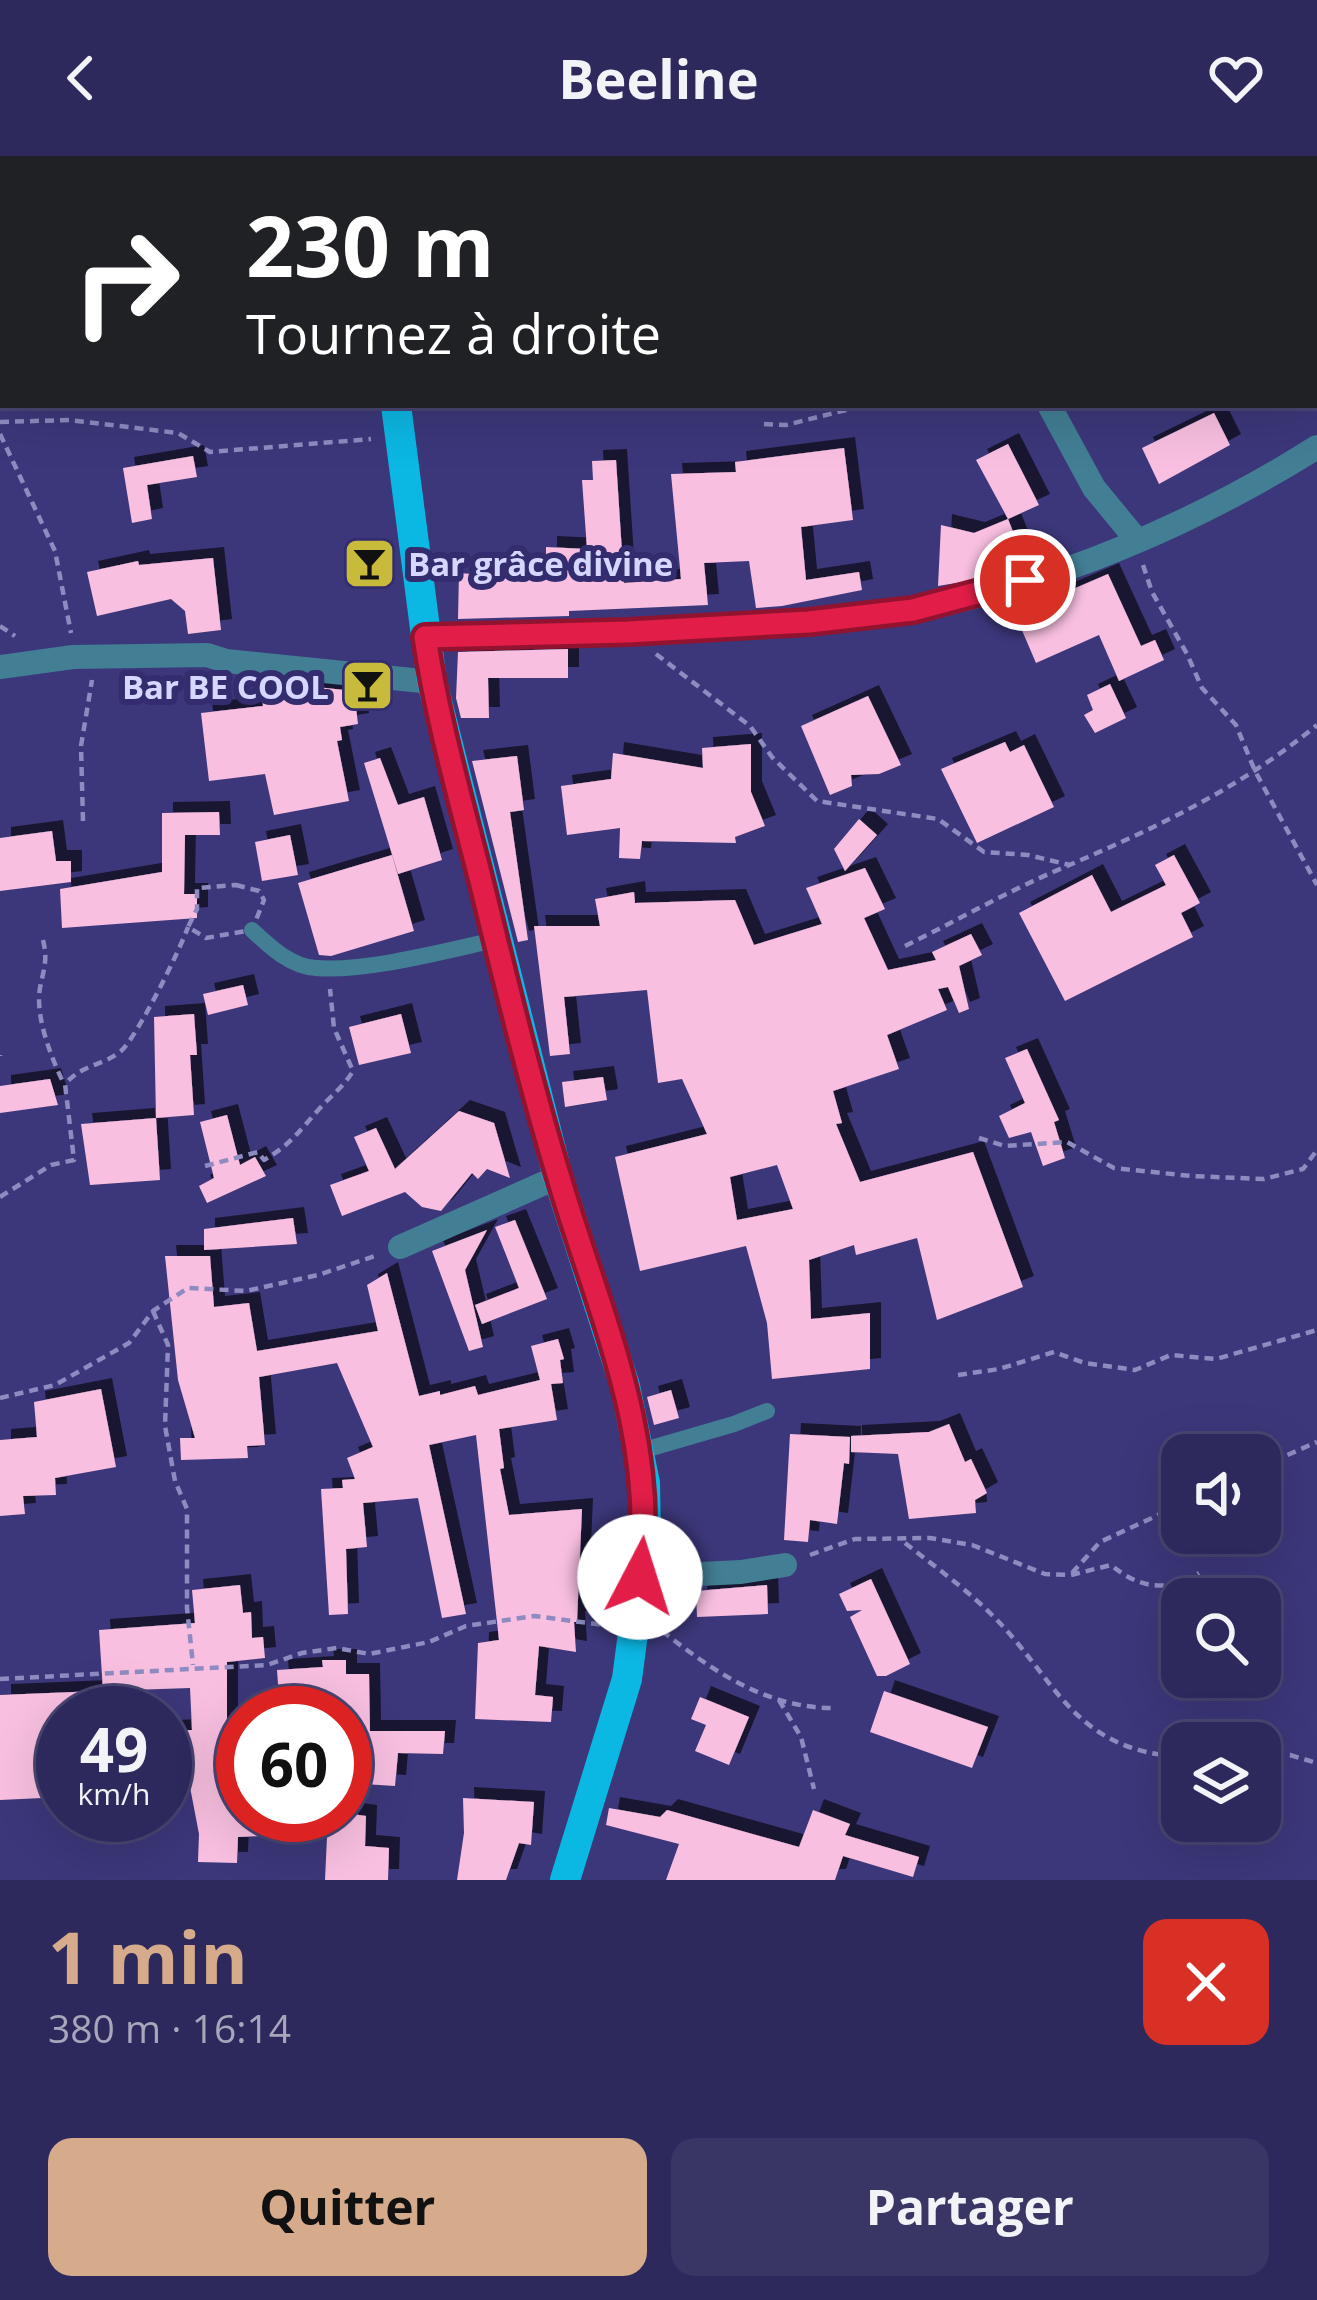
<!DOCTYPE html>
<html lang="fr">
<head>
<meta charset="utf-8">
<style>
	body { margin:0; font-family:"Open Sans",sans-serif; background:#393565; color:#f1f3f6; height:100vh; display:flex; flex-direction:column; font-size:45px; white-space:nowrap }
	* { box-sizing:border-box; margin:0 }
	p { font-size:39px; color:#a7a6bb }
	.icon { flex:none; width:66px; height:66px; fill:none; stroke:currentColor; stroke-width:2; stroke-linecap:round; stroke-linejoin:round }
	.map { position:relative; height:1724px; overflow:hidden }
	.details { display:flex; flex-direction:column; background:#2d295c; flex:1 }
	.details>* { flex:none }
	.guide { position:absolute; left:0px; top:0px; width:1317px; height:252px; box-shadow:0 12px 48px #0002,0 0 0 3px #484572; background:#202124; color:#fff; overflow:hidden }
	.tools { position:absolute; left:1161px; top:1278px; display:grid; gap:24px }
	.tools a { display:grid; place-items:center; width:120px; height:120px; border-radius:24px; background:#2d295c; box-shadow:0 12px 48px #0002,0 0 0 3px #484572; font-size:60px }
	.speed { position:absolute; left:36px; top:1530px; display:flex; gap:24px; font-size:60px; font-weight:700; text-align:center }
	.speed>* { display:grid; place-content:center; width:156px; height:156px; border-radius:50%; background:#2d295c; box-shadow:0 12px 48px #0002,0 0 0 3px #484572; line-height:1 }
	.speed small { font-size:30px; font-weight:400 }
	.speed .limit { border:18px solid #d22; background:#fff; color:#111 }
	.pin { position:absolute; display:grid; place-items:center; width:102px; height:102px; color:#fff; margin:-51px; border:6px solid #fff; border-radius:50%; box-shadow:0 3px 12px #0007 }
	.me { position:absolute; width:132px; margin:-66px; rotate:5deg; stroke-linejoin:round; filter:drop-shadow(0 0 9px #0008) }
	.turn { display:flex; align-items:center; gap:42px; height:252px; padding:0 48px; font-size:54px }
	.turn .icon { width:156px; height:156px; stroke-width:2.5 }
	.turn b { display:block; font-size:84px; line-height:102px }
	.round { display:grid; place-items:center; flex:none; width:126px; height:126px; border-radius:24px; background:#393565 }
	.overview { display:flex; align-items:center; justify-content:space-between; height:204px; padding:0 48px }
	h1 { font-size:72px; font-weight:700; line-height:90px; color:#d6ab8b }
	.cta { display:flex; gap:24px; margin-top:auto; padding:24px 48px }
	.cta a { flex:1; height:138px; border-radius:24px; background:#d6ab8b; color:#111; font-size:48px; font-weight:700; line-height:138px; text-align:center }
	.cta a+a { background:#393565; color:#f1f3f6 }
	header { display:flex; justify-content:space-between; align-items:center; height:156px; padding:0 48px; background:#2d295c; font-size:54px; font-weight:700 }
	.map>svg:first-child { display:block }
	.building { fill:#f8bfe0; fill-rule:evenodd; filter:url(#shadow) }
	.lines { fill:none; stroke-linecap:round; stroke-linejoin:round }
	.path { stroke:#8d8bc0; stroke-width:4.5; stroke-dasharray:9 6; stroke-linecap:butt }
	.service { stroke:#427e94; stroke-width:16 }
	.minor { stroke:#427e94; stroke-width:24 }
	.primary { stroke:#0bb7e3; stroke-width:30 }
	.route-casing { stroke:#92132f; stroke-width:30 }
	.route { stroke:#e11d48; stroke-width:21 }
	.labels { text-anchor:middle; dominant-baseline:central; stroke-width:12; stroke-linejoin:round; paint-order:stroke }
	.poi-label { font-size:33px; font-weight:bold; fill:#d5d7ff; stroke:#332c6e; text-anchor:start }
</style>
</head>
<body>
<header><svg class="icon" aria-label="back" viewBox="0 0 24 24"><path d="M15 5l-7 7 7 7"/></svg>Beeline<svg class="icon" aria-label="heart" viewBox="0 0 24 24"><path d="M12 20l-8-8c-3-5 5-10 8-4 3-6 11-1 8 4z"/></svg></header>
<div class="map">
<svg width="1317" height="1724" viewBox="0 0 1317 1724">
	<defs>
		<filter id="shadow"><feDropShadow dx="11" dy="-11" stdDeviation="0" flood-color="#0009"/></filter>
	</defs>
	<rect width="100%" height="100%" fill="#3c377a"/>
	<path class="building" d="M 1214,257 L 1230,289 L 1159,328 L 1142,292 Z
		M 1008,288 L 1039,349 L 1008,363 L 976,304 Z
		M 844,292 L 853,364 L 801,371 L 806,424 L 859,416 L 862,434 L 782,450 L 756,452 L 749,405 L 704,407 L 708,449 L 569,455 L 569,460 L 458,463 L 459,417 L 546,424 L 546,391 L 587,393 L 582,324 L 593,324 L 592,305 L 616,304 L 624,427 L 681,423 L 671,318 L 736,316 L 735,306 Z
		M 193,300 L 197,321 L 147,329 L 152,363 L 132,367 L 123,312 Z
		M 1008,363 L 1024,403 L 974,424 L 938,430 L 941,369 L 974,377 Z
		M 213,402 L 221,474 L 188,478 L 185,455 L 171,443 L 97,460 L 87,416 L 138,405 L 139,409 Z
		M 1108,418 L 1141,490 L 1155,484 L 1164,504 L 1119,525 L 1099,479 L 1036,507 L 1015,458 Z
		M 568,493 L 568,522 L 488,522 L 489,562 L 461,562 L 456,542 L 458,496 Z
		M 1110,528 L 1126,562 L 1095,577 L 1084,559 L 1093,554 L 1087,539 Z
		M 297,529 L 354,535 L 358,568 L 340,571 L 342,584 L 337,585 L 349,645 L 274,659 L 265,618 L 209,625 L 201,557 L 263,550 L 261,532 Z
		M 868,540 L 901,609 L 879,618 L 851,619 L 852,630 L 830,639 L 801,570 Z
		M 1005,586 L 1010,596 L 1024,589 L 1054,651 L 977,687 L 941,613 Z
		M 751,588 L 751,636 L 765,670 L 735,681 L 736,687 L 642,685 L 640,703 L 619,702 L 620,672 L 567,679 L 561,630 L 611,623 L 613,597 L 703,612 L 702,592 Z
		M 517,600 L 524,654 L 510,656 L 528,784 L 518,786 L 472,605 Z
		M 380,602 L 398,649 L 424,641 L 442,704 L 398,718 L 364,607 Z
		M 219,656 L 220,679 L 185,679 L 184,738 L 197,738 L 197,762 L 62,772 L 60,733 L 162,716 L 162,657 Z
		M 859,663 L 877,679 L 845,715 L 834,693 Z
		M 52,675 L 56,705 L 71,705 L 71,726 L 0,735 L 0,682 Z
		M 290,679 L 298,719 L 262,725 L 255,686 Z
		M 392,699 L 414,775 L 331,800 L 319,799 L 298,727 Z
		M 1174,699 L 1200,747 L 1181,757 L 1193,781 L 1065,845 L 1019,757 L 1092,719 L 1111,756 L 1166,729 L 1155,709 Z
		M 865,712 L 885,753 L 864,762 L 888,814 L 936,804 L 932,796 L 971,778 L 982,799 L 959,810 L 969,853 L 959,857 L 948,831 L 938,833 L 947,854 L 887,879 L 899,913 L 833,935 L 842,967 L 836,968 L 860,1026 L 973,996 L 1023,1131 L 937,1164 L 917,1082 L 856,1099 L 854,1089 L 809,1104 L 811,1163 L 870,1157 L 870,1213 L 772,1223 L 767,1167 L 746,1090 L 640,1115 L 615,1001 L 707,978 L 682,923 L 658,927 L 647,834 L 564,841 L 570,898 L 550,900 L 534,770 L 600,770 L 595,743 L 634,736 L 635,747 L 735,744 L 754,789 L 822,768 L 806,732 ZM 777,1009 L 793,1053 L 737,1064 L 730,1021 Z
		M 243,829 L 248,849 L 208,859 L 203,838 Z
		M 194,858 L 197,899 L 190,899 L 194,959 L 156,962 L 154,861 Z
		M 401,858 L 411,897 L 359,909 L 349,871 Z
		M 1027,893 L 1059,964 L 1054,966 L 1065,1002 L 1043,1010 L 1031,976 L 1009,982 L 999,960 L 1025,947 L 1005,902 Z
		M 603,921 L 607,944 L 565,951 L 562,926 Z
		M 50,923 L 58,949 L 0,957 L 0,930 Z
		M 459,955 L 494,967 L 510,1022 L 487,1013 L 478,1023 L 472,1017 L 441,1055 L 422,1051 L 405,1036 L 342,1060 L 330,1029 L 369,1015 L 354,981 L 376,972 L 395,1013 Z
		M 227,959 L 240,1009 L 255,1001 L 266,1020 L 207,1047 L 199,1030 L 214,1022 L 200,966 Z
		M 156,962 L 160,1024 L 90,1029 L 81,968 Z
		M 293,1062 L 297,1088 L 204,1094 L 204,1073 Z
		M 515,1064 L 547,1143 L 482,1168 L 475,1149 L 519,1132 L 495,1071 Z
		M 487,1074 L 465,1114 L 483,1191 L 469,1195 L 432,1095 Z
		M 165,1100 L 210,1100 L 214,1151 L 249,1147 L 257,1195 L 378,1175 L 367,1129 L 387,1117 L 419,1240 L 440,1235 L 440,1239 L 475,1230 L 478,1239 L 540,1224 L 531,1190 L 558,1183 L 564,1203 L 560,1204 L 563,1227 L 551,1228 L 557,1264 L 499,1273 L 504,1312 L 500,1313 L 509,1359 L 582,1353 L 577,1466 L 574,1466 L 576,1496 L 539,1490 L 535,1539 L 553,1541 L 551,1566 L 475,1563 L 478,1487 L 499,1484 L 476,1279 L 429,1289 L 466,1458 L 442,1462 L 418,1342 L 363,1347 L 367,1391 L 346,1393 L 348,1458 L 329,1459 L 321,1333 L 343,1332 L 342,1324 L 355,1323 L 347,1302 L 373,1291 L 337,1207 L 259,1221 L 265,1289 L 247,1290 L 248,1302 L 181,1304 L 180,1282 L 195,1282 L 178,1224 Z
		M 101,1233 L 116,1311 L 55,1322 L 56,1339 L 23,1340 L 25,1358 L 0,1360 L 0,1284 L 37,1281 L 34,1246 Z
		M 671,1234 L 679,1262 L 654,1269 L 647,1241 Z
		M 949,1268 L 965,1306 L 971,1303 L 987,1337 L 975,1344 L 976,1357 L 909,1363 L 898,1298 L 851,1296 L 851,1280 L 929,1276 Z
		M 790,1278 L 850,1281 L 849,1308 L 844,1307 L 837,1368 L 810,1364 L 808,1386 L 784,1384 Z
		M 871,1423 L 910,1508 L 886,1520 L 877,1520 L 850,1461 L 862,1454 L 847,1455 L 839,1438 Z
		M 240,1429 L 243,1457 L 251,1456 L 252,1482 L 263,1481 L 265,1502 L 227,1506 L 227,1581 L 243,1581 L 243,1602 L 233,1602 L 232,1656 L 263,1659 L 265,1680 L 238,1681 L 237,1707 L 198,1706 L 199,1678 L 190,1631 L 165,1633 L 165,1575 L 192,1574 L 190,1532 L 103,1535 L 99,1474 L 195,1467 L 192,1434 Z
		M 767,1429 L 768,1458 L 697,1461 L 696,1435 Z
		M 322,1504 L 346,1504 L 346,1518 L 369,1518 L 370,1575 L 445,1575 L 443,1598 L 398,1597 L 395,1630 L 348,1627 L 348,1552 L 280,1555 L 277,1514 L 323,1511 Z
		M 123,1534 L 124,1557 L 63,1557 L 63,1641 L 0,1644 L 0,1539 Z
		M 884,1535 L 988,1571 L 972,1612 L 870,1576 Z
		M 700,1541 L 749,1561 L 729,1609 L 695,1595 L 706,1569 L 691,1563 Z
		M 463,1642 L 534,1646 L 531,1689 L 519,1687 L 506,1724 L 457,1724 L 464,1677 Z
		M 609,1652 L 660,1661 L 667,1654 L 799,1691 L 813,1654 L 850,1668 L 845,1679 L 919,1701 L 913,1721 L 843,1700 L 835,1724 L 666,1724 L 679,1688 L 606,1669 Z
		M 345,1657 L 366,1660 L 365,1690 L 389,1692 L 388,1724 L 325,1724 L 328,1659 Z"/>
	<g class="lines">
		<path class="path" d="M 221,0 L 232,3
			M 1293,0 L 1294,3
			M 1068,3 L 1078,0
			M 1097,3 L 1099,0
			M 1314,39 L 1317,44
			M 0,266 L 69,264 L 178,277 L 210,296 L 371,283
			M 764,268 L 786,269 L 866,249
			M 0,278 L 55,395 L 71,477
			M 1143,409 L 1152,436 L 1187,498 L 1202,532 L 1236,569 L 1255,615 L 1317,729
			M 0,470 L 15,480
			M 656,498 L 750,570 L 772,601 L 817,645 L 938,663 L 984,696 L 1028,699 L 1070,709
			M 83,665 L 81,590 L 92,524
			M 236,729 L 259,735 L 264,744 L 252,774 L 206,782 L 188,771 L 197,753 L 197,732 Z
			M 43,784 C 48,804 44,812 40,832 C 35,861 51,901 64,928
			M 905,790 C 954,766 1003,738 1053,716 C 1147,676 1237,635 1317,569
			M 0,899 L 0,900
			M 979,982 L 1005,990 L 1067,986 L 1114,1012 L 1191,1020 L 1264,1023 L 1303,1013 L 1317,994
			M 205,1010 L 258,996 L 264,1004 C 294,986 298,976 321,951 C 332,939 344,930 353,915 L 334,872 L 330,833
			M 0,1041 L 51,1009 L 74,1004 L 65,928 C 84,907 101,911 121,895 C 137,881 180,794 188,771
			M 153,1155 L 168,1189 L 165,1270 L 175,1325 L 187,1353 L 187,1452 L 193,1509
			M 958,1219 L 999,1213 L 1054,1196 L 1085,1207 L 1135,1214 L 1171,1199 L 1216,1203 L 1317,1174
			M 0,1242 L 55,1229 L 129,1187 L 153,1155 L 188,1132 L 246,1135 L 318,1119 L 378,1099
			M 1260,1311 L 1317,1286
			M 905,1387 C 934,1410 965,1432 991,1458 C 1057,1523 1071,1594 1182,1601
			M 810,1399 L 855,1383 L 930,1382 L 972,1389 L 1045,1418 L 1071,1419 L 1111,1409 C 1140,1433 1166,1436 1199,1417
			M 1072,1417 L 1100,1386 L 1182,1348
			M 662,1475 C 714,1516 768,1553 836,1552
			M 0,1523 L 267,1509 L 302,1497 L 337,1492 L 369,1498 L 429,1486 L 466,1470 L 534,1460 L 604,1469
			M 779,1544 L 801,1581 L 814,1633
			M 1260,1601 L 1290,1599 L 1317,1607"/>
		<path class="service" d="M 252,774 C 269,790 291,811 316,812 C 366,816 445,795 495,784
			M 641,1295 L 734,1268 L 767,1255"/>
		<path class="minor" d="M 936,0 L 937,3
			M 639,3 L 643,0
			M 1049,249 L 1094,332 L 1136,383
			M 425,481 C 520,478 615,476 709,470 C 777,467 844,466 911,454 C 1050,431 1198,366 1317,291
			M 0,511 L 73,501 L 207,499 L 226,505 L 432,526
			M 400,1091 L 558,1021
			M 640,1421 L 741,1416 L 785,1409"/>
		<path class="primary" d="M 383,3 L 383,0
			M 396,249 L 432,526 L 558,1021 L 625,1230 L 645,1327 L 646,1378 L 627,1523 L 565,1724"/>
	</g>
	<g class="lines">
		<defs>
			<path id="route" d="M 640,1421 C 658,1279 598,1155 559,1022 C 529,923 505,822 480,721 C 460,642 437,562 425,481 L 628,476 L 809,466 L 913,454 L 1025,424"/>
		</defs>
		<use href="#route" class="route-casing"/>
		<use href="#route" class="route"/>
	</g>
	<defs>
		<symbol id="bar-square" viewBox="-11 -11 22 22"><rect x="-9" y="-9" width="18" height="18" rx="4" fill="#c8bb3b" stroke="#332c6e"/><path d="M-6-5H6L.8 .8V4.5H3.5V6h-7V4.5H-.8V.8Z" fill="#111"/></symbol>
	</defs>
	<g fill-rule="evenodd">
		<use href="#bar-square" x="340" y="378" width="59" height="59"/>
		<use href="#bar-square" x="338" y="500" width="59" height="59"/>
	</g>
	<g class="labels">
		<g class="poi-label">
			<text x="408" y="407">Bar grâce divine</text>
			<text x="329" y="530" text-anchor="end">Bar BE COOL</text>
		</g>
	</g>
</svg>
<div class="tools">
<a><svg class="icon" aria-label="sound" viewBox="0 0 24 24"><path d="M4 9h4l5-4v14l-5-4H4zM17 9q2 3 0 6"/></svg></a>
<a><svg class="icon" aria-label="search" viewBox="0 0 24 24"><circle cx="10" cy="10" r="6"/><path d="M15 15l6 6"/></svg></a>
<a><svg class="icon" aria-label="layers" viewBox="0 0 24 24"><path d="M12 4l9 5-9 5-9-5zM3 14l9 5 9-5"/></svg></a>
</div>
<div class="speed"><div>49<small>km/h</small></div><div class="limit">60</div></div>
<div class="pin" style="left:1025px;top:424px;background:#d93025"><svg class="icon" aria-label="arrive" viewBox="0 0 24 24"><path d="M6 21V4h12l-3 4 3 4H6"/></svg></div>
<svg class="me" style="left:640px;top:1421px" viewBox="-20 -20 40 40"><circle r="19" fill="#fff"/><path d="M0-13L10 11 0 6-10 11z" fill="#e11d48"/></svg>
<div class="guide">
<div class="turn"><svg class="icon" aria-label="right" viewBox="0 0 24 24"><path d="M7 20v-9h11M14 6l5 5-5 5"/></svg><div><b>230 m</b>Tournez à droite</div></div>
</div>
</div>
<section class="details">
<div class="overview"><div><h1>1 min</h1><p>380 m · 16:14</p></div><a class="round" style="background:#d93025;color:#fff"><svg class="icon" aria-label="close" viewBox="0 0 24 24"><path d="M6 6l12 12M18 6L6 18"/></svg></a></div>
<div class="cta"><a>Quitter</a><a>Partager</a></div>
</section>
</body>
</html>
